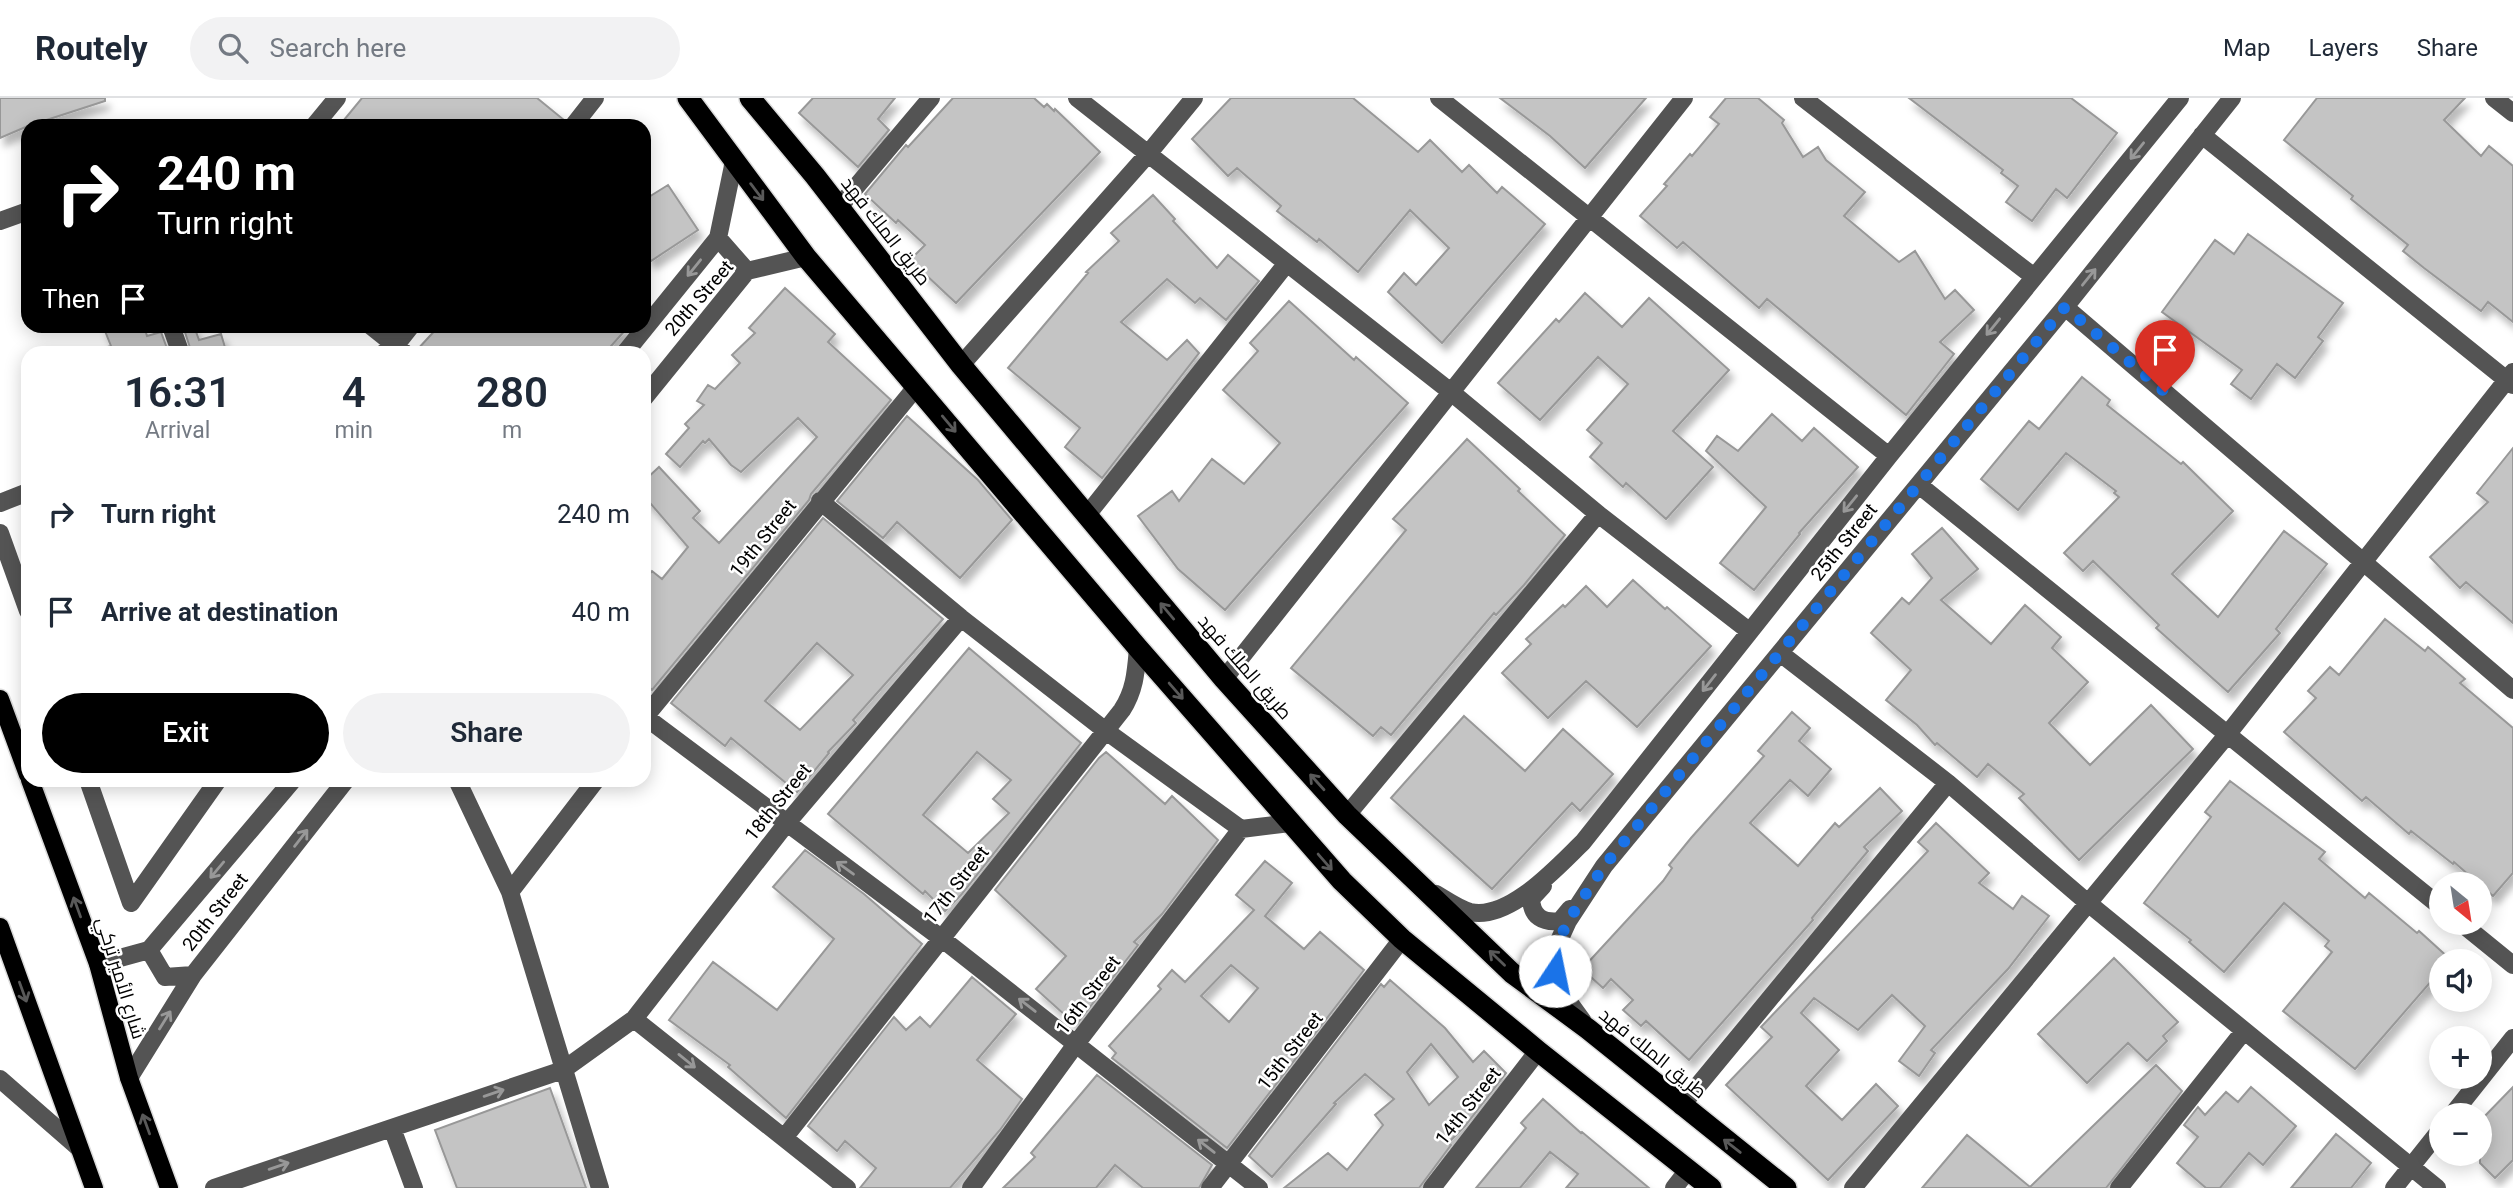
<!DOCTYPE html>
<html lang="en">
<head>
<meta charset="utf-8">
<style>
	body { margin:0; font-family:Roboto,Cairo,sans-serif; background:#f2f2f3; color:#1f2937; height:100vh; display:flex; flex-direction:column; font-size:26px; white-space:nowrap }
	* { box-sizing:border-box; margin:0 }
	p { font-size:23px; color:#747a83 }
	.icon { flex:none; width:38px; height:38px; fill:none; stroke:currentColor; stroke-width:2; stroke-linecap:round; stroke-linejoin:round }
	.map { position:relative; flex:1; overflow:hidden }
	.side { position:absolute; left:21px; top:248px; width:630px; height:441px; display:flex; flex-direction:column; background:#fff; border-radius:21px; box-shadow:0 4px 18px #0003 }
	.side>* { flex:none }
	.banner { position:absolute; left:21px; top:21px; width:630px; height:214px; border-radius:21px; box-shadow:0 4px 18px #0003; background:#000; color:#fff; overflow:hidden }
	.needle { width:46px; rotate:150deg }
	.tools { position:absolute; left:2429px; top:774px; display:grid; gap:14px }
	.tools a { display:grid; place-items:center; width:63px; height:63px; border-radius:50%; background:#fff; box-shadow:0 4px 18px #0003; font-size:35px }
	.pin { position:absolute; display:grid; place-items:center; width:60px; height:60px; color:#fff; margin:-72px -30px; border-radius:50% 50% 50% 0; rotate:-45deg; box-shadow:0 0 7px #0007 }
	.pin .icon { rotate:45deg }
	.me { position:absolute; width:77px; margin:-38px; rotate:11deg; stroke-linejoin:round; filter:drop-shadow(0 0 5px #0008) }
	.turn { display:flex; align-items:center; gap:24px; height:147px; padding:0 21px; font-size:32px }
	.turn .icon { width:91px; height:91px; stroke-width:2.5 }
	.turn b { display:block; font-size:49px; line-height:60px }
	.then { display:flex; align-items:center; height:66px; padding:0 21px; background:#0003; gap:14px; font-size:26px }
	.eta { display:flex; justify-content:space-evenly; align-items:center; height:119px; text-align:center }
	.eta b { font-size:42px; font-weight:600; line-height:49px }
	.primary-button { display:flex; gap:14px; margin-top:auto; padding:14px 21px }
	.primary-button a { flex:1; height:80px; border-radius:42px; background:#000; color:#fff; font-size:28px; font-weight:600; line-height:80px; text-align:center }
	.primary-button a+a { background:#f2f2f3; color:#1f2937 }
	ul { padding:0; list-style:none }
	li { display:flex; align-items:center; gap:21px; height:98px; padding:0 21px }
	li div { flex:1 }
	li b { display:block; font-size:26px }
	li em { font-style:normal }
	header { display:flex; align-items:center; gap:42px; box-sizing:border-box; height:98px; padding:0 35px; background:#fff; border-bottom:2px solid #e0e1e3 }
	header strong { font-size:33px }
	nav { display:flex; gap:38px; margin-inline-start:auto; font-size:24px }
	.search { width:490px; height:63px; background:#f2f2f3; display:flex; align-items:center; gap:18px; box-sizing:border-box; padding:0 24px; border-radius:38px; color:#747a83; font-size:26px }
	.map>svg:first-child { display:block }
	.building { fill:#c4c4c4; stroke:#989898; stroke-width:2; fill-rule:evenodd; filter:url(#shadow) }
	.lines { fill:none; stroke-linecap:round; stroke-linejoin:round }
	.major-casing { stroke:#dbdbdb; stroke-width:21 }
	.highway-casing { stroke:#dbdbdb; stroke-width:24 }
	.minor { stroke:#545454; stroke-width:18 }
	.major { stroke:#000; stroke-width:18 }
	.highway { stroke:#000; stroke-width:21 }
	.oneway { stroke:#989898 }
	.oneway2 { stroke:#595959 }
	.route { stroke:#1a73e8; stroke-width:12; stroke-dasharray:0 21.6 }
	.labels { text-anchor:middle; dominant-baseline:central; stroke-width:5; stroke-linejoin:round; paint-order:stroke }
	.street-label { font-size:19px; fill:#000; stroke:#fff }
</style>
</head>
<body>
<header>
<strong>Routely</strong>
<div class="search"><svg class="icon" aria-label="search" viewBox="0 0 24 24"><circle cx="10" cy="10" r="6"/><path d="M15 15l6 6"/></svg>Search here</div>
<nav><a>Map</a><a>Layers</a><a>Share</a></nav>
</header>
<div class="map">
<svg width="2513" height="1090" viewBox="0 0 2513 1090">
	<defs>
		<filter id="shadow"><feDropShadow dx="4.5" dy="8" stdDeviation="3.5" flood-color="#0004"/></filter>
	</defs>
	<rect width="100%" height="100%" fill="#fff"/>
	<path class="building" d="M 0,0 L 105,0 L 105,3 L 28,28 L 0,40 Z
		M 362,0 L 537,0 L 564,22 L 562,28 L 339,28 Z
		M 813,0 L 895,0 L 878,21 L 889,32 L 858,69 L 799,15 Z
		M 953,0 L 1034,0 L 1044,9 L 1047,6 L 1054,13 L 1055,11 L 1100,54 L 956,205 L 910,162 L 925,147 L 898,122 L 896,125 L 865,96 L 906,47 L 908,49 Z
		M 1231,0 L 1353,0 L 1418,54 L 1430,42 L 1462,74 L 1469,67 L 1497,95 L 1502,89 L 1545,126 L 1442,245 L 1388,194 L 1404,175 L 1416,187 L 1449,150 L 1410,112 L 1358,174 L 1319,141 L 1317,144 L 1277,113 L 1281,108 L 1237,70 L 1228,78 L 1192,41 Z
		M 1500,0 L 1646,0 L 1585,70 L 1550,38 Z
		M 1726,0 L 1758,0 L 1784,22 L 1782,25 L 1803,59 L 1818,49 L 1826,62 L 1865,94 L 1844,118 L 1899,164 L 1915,153 L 1945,201 L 1955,192 L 1974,212 L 1940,244 L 1954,256 L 1906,317 L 1767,201 L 1759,210 L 1683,144 L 1677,150 L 1640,118 L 1667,88 L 1664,86 L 1690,56 L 1692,58 L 1719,26 L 1710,19 Z
		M 1909,0 L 2071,0 L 2117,35 L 2067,100 L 2056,91 L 2032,123 L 2006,104 L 2018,88 L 2001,75 L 2003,72 Z
		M 2317,0 L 2465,0 L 2444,22 L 2481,58 L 2489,48 L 2513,68 L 2513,224 L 2488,204 L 2481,213 L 2424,170 L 2403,153 L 2408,147 L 2351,101 L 2353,98 L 2284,42 Z
		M 668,87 L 698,132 L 651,163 L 644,151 L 644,102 Z
		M 1153,97 L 1175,121 L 1173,123 L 1217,170 L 1228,157 L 1259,183 L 1226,222 L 1200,200 L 1195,205 L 1167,181 L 1121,224 L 1167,262 L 1187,242 L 1199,255 L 1102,380 L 1065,349 L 1080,330 L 1008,270 L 1088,175 L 1086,174 L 1119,143 L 1111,135 Z
		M 2248,136 L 2343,205 L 2318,239 L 2323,243 L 2295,280 L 2277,266 L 2251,301 L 2231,286 L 2242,272 L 2162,214 L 2215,142 L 2234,156 Z
		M 785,190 L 835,236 L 828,244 L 891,302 L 811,396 L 809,402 L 652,592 L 644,584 L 644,482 L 652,473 L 662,481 L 688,449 L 644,398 L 644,383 L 659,369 L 700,413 L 693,420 L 719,445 L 817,339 L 798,320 L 741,374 L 731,367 L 709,341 L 705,345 L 703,343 L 680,369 L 666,356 L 689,330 L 685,326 L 704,307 L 697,303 L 708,287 L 715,291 L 740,265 L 732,257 L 755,235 L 749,230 Z
		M 1585,195 L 1622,229 L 1649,200 L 1729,272 L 1673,333 L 1713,369 L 1666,421 L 1626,385 L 1623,389 L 1590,359 L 1602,345 L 1587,332 L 1628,286 L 1598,259 L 1540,322 L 1498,285 L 1556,221 L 1559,224 Z
		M 1289,203 L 1354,262 L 1356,259 L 1408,305 L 1225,512 L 1178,471 L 1138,418 L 1172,393 L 1179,403 L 1212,361 L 1244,386 L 1280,345 L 1223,292 L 1258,253 L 1250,245 Z
		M 103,228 L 144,228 L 147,238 L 161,234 L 169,256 L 105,256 L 104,250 L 111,248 Z
		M 183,228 L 194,228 L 199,242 L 221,236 L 227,256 L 192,256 Z
		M 439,228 L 629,228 L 604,256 L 417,256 L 417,252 Z
		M 2082,279 L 2110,302 L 2107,307 L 2181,366 L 2183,364 L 2233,413 L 2172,476 L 2218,519 L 2284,433 L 2327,466 L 2276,531 L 2280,535 L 2228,594 L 2156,530 L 2159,527 L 2093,463 L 2083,473 L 2064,455 L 2119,399 L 2114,395 L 2116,393 L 2066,355 L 2018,412 L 1981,381 L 2029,323 L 2039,331 Z
		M 1772,316 L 1802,343 L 1814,330 L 1858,369 L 1799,435 L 1800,436 L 1754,492 L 1720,465 L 1766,409 L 1706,353 L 1717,338 L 1738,353 Z
		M 907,318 L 978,382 L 1012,422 L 960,480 L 897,424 L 883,440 L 837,403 Z
		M 1467,341 L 1520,391 L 1518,393 L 1565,437 L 1524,487 L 1496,517 L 1494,515 L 1391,637 L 1381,629 L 1373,638 L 1291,570 L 1406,432 L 1393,421 Z
		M 2513,350 L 2513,525 L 2466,484 L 2460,490 L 2430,459 L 2488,404 L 2477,395 Z
		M 823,420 L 943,521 L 853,622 L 856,625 L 828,654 L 829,655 L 797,694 L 731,640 L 725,648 L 671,605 ZM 817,545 L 853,577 L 800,632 L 765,603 Z
		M 1942,430 L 1978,471 L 1941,502 L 1991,546 L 2025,507 L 2061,539 L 2052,550 L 2088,584 L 2049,625 L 2090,667 L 2151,607 L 2193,651 L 2079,762 L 2019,700 L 2024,696 L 1988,666 L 1977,679 L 1937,645 L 1935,647 L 1917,627 L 1886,602 L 1911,572 L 1871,535 L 1902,500 L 1909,506 L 1932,480 L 1912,456 Z
		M 1633,482 L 1665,511 L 1667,509 L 1711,548 L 1637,629 L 1586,583 L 1548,620 L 1502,575 L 1531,546 L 1526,541 L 1563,507 L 1565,509 L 1586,488 L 1607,509 Z
		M 2385,521 L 2425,553 L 2428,549 L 2465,581 L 2460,585 L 2513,630 L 2513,775 L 2493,798 L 2454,764 L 2453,766 L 2411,733 L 2409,736 L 2366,699 L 2362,703 L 2284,634 L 2316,600 L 2308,593 L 2330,569 L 2339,577 Z
		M 969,550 L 1081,645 L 961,797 L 945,813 L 925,793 L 923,796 L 828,716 ZM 977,654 L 1011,682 L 993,701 L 1009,715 L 968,755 L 923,717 Z
		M 1792,614 L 1810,630 L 1799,643 L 1831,671 L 1808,698 L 1790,682 L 1750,725 L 1798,768 L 1835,725 L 1839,729 L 1880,690 L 1902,713 L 1864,749 L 1868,753 L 1812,820 L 1813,822 L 1689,962 L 1646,923 L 1641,928 L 1623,912 L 1633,902 L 1611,881 L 1603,890 L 1582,871 L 1663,783 L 1672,770 L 1669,767 L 1691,740 L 1764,658 L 1758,653 Z
		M 1464,618 L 1525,673 L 1563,631 L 1613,676 L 1580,713 L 1572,705 L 1492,791 L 1391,700 Z
		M 1106,654 L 1165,706 L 1172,698 L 1218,742 L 1162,816 L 1134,844 L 1138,847 L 1076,927 L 1036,891 L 1066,858 L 995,792 L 1099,660 Z
		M 2230,683 L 2325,754 L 2319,761 L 2365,800 L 2369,795 L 2417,835 L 2419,833 L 2451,862 L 2441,863 L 2441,872 L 2355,971 L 2283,913 L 2332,854 L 2325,848 L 2329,843 L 2284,805 L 2224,874 L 2189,844 L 2191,842 L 2144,805 L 2211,719 L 2205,714 Z
		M 1936,725 L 1989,775 L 1979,785 L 2013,811 L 2022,798 L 2049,818 L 2008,871 L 1931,952 L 1935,955 L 1919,978 L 1899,963 L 1925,928 L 1892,897 L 1858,932 L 1814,900 L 1801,915 L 1839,952 L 1806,988 L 1842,1022 L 1876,986 L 1898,1008 L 1828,1082 L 1726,987 L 1772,939 L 1761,929 L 1928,753 L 1918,744 Z
		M 805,752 L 864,796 L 922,846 L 786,1020 L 728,969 L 730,967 L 669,922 L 713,864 L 777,912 L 834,841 L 773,789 Z
		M 1265,763 L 1292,785 L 1265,818 L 1304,851 L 1320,834 L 1364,872 L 1227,1050 L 1112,960 L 1116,955 L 1109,948 L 1161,891 L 1158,888 L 1172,872 L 1185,884 L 1254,812 L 1236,797 ZM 1231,867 L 1258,890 L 1229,924 L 1201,898 Z
		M 2114,860 L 2178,924 L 2163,938 L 2167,943 L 2147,963 L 2128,945 L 2087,985 L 2038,936 Z
		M 972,879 L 1016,916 L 977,962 L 1022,1001 L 1000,1032 L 950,1090 L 860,1090 L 876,1070 L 845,1043 L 837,1053 L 808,1028 L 894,919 L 906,932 L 920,919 L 930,929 Z
		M 1390,882 L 1445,930 L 1473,964 L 1484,953 L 1506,975 L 1465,1028 L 1448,1045 L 1451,1047 L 1419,1090 L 1284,1090 L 1328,1055 L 1347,1072 L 1383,1027 L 1375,1017 L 1394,1001 L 1365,976 L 1334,1005 L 1336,1006 L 1272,1079 L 1249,1058 L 1381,886 L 1384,889 ZM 1431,946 L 1458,979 L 1429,1007 L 1407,974 Z
		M 2156,967 L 2182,993 L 2106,1090 L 1922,1090 L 1967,1037 L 2030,1089 Z
		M 1097,977 L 1212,1067 L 1199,1090 L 1143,1090 L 1115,1067 L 1096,1090 L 1003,1090 L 1035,1059 L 1031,1055 Z
		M 2251,989 L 2296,1028 L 2263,1067 L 2249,1055 L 2220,1090 L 2206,1090 L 2177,1065 L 2198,1039 L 2184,1027 L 2198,1009 L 2205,1017 L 2226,994 L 2238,1004 Z
		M 2513,989 L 2513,1062 L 2495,1080 L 2480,1065 L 2480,1023 Z
		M 550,990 L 586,1090 L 457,1090 L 435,1032 Z
		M 1543,1001 L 1581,1035 L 1582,1034 L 1649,1090 L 1566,1090 L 1578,1076 L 1550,1054 L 1520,1090 L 1476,1090 L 1526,1030 L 1521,1025 Z
		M 2336,1036 L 2371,1065 L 2351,1090 L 2291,1090 Z"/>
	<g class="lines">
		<defs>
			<path id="major" d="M 0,601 L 28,677
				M 30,682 L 98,866 L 129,980 L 169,1090
				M 0,829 L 94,1090"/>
			<path id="highway" d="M 688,0 L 806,159 L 1138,550 L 1342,783 L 1402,841 L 1538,953 L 1711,1090
				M 750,0 L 815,78 L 961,267 L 1224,581 L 1347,717 L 1512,875 L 1588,931 L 1786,1090"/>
		</defs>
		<use href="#major" class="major-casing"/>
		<use href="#highway" class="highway-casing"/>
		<path class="minor" d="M 1077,0 L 1451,294 L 1598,416 L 1749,533
			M 1439,0 L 1889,358
			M 1803,0 L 2034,179
			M 2494,0 L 2513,15
			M 314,28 L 337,0
			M 573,28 L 595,0
			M 2202,37 L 2513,287
			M 839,109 L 931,0
			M 0,123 L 28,113
			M 718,140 L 747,173
			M 2065,209 L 2513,592
			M 171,228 L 181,256
			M 371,228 L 406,256
			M 382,256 L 396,247 L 411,228
			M 624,256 L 718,140 L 734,63
			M 961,267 L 1148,56 L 1194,0
			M 644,300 L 747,173 L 806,159
			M 1919,387 L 2441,809
			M 820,403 L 961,520 L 1106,633 L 1241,731 L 1290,725
			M 0,405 L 28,394
			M 1087,417 L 1287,165
			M 0,435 L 28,513
			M 1780,555 L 1948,685 L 2088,805 L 2437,1090
			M 1224,581 L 1684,0
			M 644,618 L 941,840 L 1259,1090
			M 644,620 L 917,288
			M 88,682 L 131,805 L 218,682
			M 457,682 L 510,794 L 600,1090
			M 1347,717 L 1598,416
			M 1543,788 L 1531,801 C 1532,819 1543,825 1560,823 L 1570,811
			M 510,794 L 596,682
			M 1436,796 C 1446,802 1459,811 1470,814 C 1509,823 1557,769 1583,744 L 1889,358 L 2180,0
			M 2460,824 L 2513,867
			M 149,852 L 165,879 L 193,877
			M 98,866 L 149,852 L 293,682
			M 634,921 L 786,726 L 961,520
			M 1582,922 L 1558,889 L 1552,858 L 1568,823 L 1604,768 L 2065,209 L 2232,0
			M 129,980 L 193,877 L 346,682
			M 0,981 L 79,1050
			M 1681,1008 L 1948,685
			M 2452,1017 L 2513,940
			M 392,1030 L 414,1090
			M 784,1040 L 1122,612 C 1135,592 1136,573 1138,550
			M 214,1090 L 563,972 L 634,921 L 847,1090
			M 971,1090 L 1076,946 L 1241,731
			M 1210,1090 L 1402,841
			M 1432,1090 L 1538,953
			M 1674,1090 L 1688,1072
			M 1853,1090 L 2227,637 L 2513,274
			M 2119,1090 L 2244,933
			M 2394,1090 L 2441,1031"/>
		<use href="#major" class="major"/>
		<use href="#highway" class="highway"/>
	</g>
	<defs><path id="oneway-shaft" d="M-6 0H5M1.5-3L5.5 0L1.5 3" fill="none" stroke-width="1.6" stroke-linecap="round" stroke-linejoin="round" transform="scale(1.75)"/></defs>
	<g class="oneway">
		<use href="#oneway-shaft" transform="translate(2137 53) rotate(129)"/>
		<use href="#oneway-shaft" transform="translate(694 170) rotate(129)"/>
		<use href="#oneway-shaft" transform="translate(2089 179) rotate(-51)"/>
		<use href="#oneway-shaft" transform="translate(1993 229) rotate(129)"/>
		<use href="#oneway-shaft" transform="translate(1850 406) rotate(129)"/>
		<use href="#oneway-shaft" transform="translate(1709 585) rotate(128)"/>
		<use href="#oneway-shaft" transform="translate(301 740) rotate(-52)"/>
		<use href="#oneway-shaft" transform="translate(845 770) rotate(-144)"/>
		<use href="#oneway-shaft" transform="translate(217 772) rotate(130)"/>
		<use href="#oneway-shaft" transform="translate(1027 907) rotate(-142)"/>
		<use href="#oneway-shaft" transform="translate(165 922) rotate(-58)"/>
		<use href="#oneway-shaft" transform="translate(687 963) rotate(39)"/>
		<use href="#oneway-shaft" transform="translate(494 995) rotate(-19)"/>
		<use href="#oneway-shaft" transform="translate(1206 1048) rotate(-142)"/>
		<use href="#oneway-shaft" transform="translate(279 1068) rotate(-19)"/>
	</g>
	<g class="oneway2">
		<use href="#oneway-shaft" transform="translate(757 94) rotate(53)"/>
		<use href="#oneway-shaft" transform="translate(949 326) rotate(50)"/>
		<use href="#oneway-shaft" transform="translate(1167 513) rotate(-130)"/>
		<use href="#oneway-shaft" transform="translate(1176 593) rotate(49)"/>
		<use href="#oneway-shaft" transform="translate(1317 684) rotate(-132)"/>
		<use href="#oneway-shaft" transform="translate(1325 764) rotate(49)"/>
		<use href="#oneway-shaft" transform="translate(77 809) rotate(-110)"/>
		<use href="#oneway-shaft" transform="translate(1497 860) rotate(-136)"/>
		<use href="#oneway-shaft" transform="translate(23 894) rotate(70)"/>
		<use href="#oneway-shaft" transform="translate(146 1026) rotate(-110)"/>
		<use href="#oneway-shaft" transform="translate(1732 1048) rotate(-142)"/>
	</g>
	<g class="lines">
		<path class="route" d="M 1555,873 L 1552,858 L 1568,823 L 1604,768 L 2065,209 L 2165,294"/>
	</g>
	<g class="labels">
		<g class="street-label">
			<text transform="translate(886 133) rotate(52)">طريق الملك فهد</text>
			<text transform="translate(699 200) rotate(-49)">20th Street</text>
			<text transform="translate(763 440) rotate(-51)">19th Street</text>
			<text transform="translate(1844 444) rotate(-51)">25th Street</text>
			<text transform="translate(1245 569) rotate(49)">طريق الملك فهد</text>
			<text transform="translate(778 704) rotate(-51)">18th Street</text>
			<text transform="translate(956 787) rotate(-52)">17th Street</text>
			<text transform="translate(215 814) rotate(-52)">20th Street</text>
			<text transform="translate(121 880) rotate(73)">شارع الأمير تركي</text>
			<text transform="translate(1088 897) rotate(-53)">16th Street</text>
			<text transform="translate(1290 953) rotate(-52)">15th Street</text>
			<text transform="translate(1653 955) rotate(39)">طريق الملك فهد</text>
			<text transform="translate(1468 1008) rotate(-52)">14th Street</text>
		</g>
	</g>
</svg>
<div class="tools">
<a><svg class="needle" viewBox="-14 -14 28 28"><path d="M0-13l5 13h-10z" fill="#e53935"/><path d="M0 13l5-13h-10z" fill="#747a83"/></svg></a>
<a><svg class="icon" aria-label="sound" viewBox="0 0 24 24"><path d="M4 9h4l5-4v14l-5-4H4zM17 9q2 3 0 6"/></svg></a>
<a>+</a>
<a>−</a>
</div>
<div class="pin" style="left:2165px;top:294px;background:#d93025"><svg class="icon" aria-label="arrive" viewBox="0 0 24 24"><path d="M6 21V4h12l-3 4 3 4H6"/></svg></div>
<svg class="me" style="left:1555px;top:873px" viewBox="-20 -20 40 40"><circle r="19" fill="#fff"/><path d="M0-13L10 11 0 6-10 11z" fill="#1a73e8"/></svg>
<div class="banner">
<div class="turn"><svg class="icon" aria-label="right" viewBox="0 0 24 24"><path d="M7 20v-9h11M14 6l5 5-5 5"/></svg><div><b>240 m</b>Turn right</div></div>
<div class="then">Then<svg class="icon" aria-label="arrive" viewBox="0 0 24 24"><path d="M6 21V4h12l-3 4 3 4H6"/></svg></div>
</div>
<section class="side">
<div class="eta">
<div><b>16:31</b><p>Arrival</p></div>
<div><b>4</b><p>min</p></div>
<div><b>280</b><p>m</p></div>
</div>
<ul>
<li><svg class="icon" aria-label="right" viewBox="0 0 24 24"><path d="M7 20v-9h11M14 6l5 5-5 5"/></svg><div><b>Turn right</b></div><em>240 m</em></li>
<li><svg class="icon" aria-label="arrive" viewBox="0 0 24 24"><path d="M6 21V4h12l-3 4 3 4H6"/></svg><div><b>Arrive at destination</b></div><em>40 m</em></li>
</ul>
<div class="primary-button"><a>Exit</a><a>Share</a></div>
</section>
</div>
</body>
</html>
